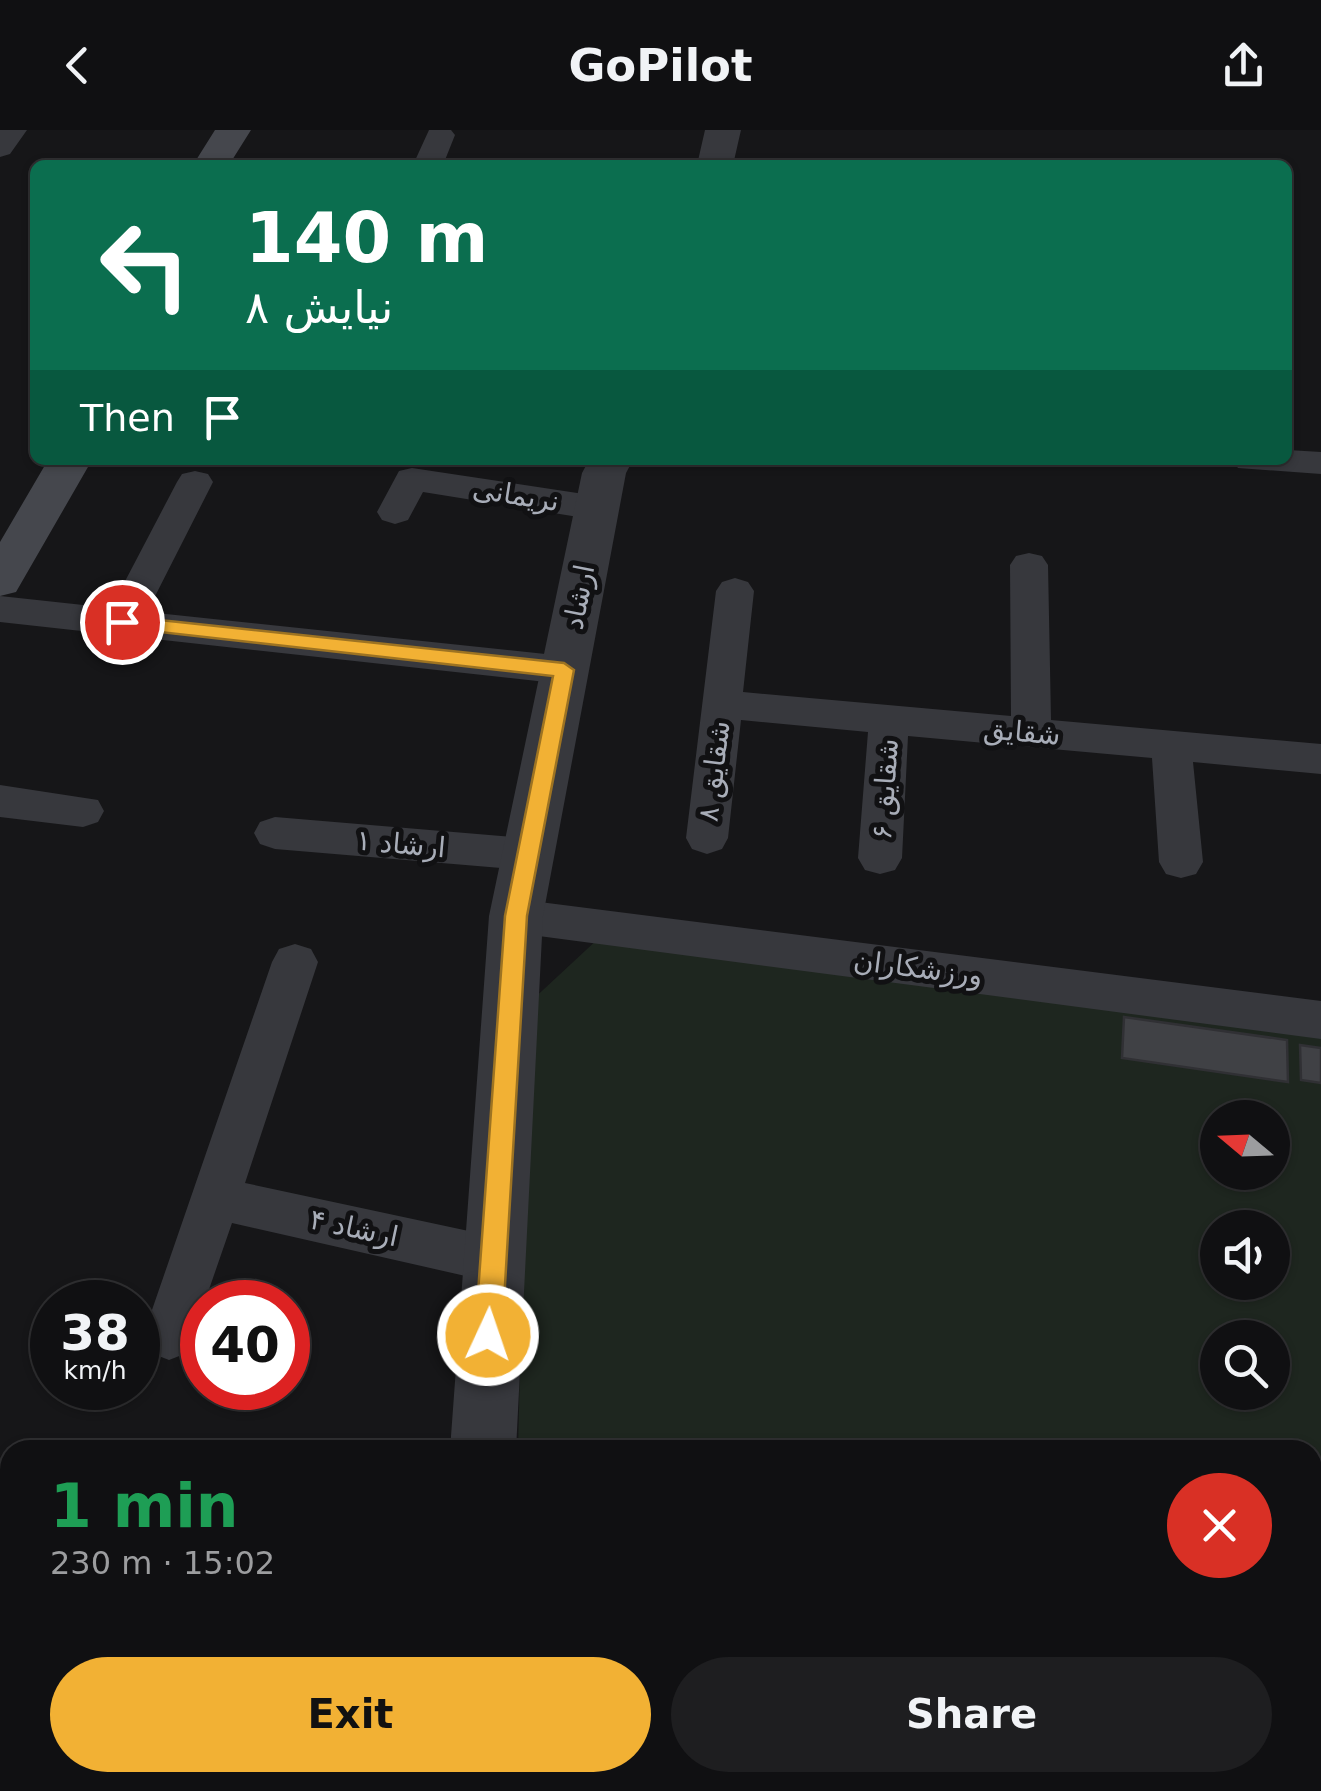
<!DOCTYPE html>
<html lang="en">
<head>
<meta charset="utf-8">
<style>
	body { margin:0; font-family:"DejaVu Sans",Vazirmatn,sans-serif; background:#1e1e20; color:#f1f3f6; height:100vh; display:flex; flex-direction:column; font-size:38px; white-space:nowrap }
	* { box-sizing:border-box; margin:0 }
	p { font-size:32px; color:#9c9d9f }
	.icon { flex:none; width:55px; height:55px; fill:none; stroke:currentColor; stroke-width:2; stroke-linecap:round; stroke-linejoin:round }
	.map { position:relative; flex:1; overflow:hidden }
	.panel { position:absolute; left:0px; top:1310px; width:1322px; height:352px; display:flex; flex-direction:column; background:#101012; border-radius:30px 30px 0 0; box-shadow:0 2px 8px #0004,0 0 0 2px #303032 }
	.panel>* { flex:none }
	.hud { position:absolute; left:30px; top:30px; width:1262px; height:305px; border-radius:15px; box-shadow:0 2px 8px #0004,0 0 0 2px #303032; background:#0b6e4f; color:#fff; overflow:hidden }
	.needle { width:65px; rotate:289deg }
	.controls { position:absolute; left:1200px; top:970px; display:grid; gap:20px }
	.controls a { display:grid; place-items:center; width:90px; height:90px; border-radius:50%; background:#101012; box-shadow:0 2px 8px #0004,0 0 0 2px #303032; font-size:50px }
	.speed { position:absolute; left:30px; top:1150px; display:flex; gap:20px; font-size:50px; font-weight:700; text-align:center }
	.speed>* { display:grid; place-content:center; width:130px; height:130px; border-radius:50%; background:#101012; box-shadow:0 2px 8px #0004,0 0 0 2px #303032; line-height:1 }
	.speed small { font-size:25px; font-weight:400 }
	.speed .limit { border:15px solid #d22; background:#fff; color:#111 }
	.pin { position:absolute; display:grid; place-items:center; width:85px; height:85px; color:#fff; margin:-42px; border:5px solid #fff; border-radius:50%; box-shadow:0 2px 10px #0007 }
	.me { position:absolute; width:110px; margin:-55px; rotate:3deg; stroke-linejoin:round; filter:drop-shadow(0 0 8px #0008) }
	.turn { display:flex; align-items:center; gap:35px; height:210px; padding:0 50px; font-size:45px }
	.turn .icon { width:130px; height:130px; stroke-width:2.5 }
	.turn b { display:block; font-size:70px; line-height:85px }
	.then { display:flex; align-items:center; height:95px; padding:0 50px; background:#0003; gap:20px; font-size:38px }
	.round { display:grid; place-items:center; flex:none; width:105px; height:105px; border-radius:52px; background:#1e1e20 }
	.headline { display:flex; align-items:center; justify-content:space-between; height:170px; padding:0 50px }
	h1 { font-size:60px; font-weight:700; line-height:75px; color:#1e9e55 }
	.primary-button { display:flex; gap:20px; margin-top:auto; padding:20px 50px }
	.primary-button a { flex:1; height:115px; border-radius:60px; background:#f2b134; color:#111; font-size:40px; font-weight:700; line-height:115px; text-align:center }
	.primary-button a+a { background:#1e1e20; color:#f1f3f6 }
	header { display:flex; justify-content:space-between; align-items:center; height:130px; padding:0 50px; background:#101012; font-size:45px; font-weight:700 }
	.map>svg:first-child { display:block }
	.green { fill:#1e261f; fill-rule:evenodd }
	.building { fill:#404145; stroke:#303034; stroke-width:2.5 }
	.lines { fill:none; stroke-linecap:round; stroke-linejoin:round }
	.service { fill:#37383d; fill-rule:evenodd }
	.minor { fill:#37383d; fill-rule:evenodd }
	.tertiary { fill:#37383d; fill-rule:evenodd }
	.secondary { fill:#45474d; fill-rule:evenodd }
	.route { fill:#f2b134; stroke:#9d7322; stroke-width:2.5 }
	.labels { text-anchor:middle; dominant-baseline:central; stroke-width:10; stroke-linejoin:round; paint-order:stroke }
	.street-label { font-size:28px; fill:#a8adb8; stroke:#111113 }
</style>
</head>
<body>
<header><svg class="icon" aria-label="back" viewBox="0 0 24 24"><path d="M15 5l-7 7 7 7"/></svg>GoPilot<svg class="icon" aria-label="share" viewBox="0 0 24 24"><path d="M12 15V3M7 8l5-5 5 5M5 13v7h14v-7"/></svg></header>
<div class="map">
<svg width="1321" height="1661" viewBox="0 0 1321 1661">
	<rect width="100%" height="100%" fill="#161618"/>
	<path class="green" d="M 600,807 L 1321,907 L 1321,1661 L 435,1661 L 440,1652 L 1312,1652 L 1312,1320 L 518,1320 L 529,873 ZM 1218,988 L 1272,988 L 1272,1042 L 1218,1042 ZM 1218,1098 L 1272,1098 L 1272,1152 L 1218,1152 ZM 1218,1208 L 1272,1208 L 1272,1262 L 1218,1262 Z"/>
	<path class="building" d="M 1124,887 L 1287,910 L 1288,952 L 1122,928 Z
		M 1300,915 L 1321,918 L 1321,953 L 1301,950 Z
		M 1312,1536 L 1321,1538 L 1321,1590 L 1312,1588 Z"/>
	<g class="lines">
		<path class="service" d="M 1312,1619 L 1321,1620 L 1321,1650 L 1312,1649 Z
			M 1312,1650 L 1313,1661 L 1283,1661 L 1283,1652 Z"/>
		<path class="minor" d="M 0,0 L 27,0 L 10,24 L 0,27 Z
			M 429,0 L 451,0 L 455,5 L 443,35 L 413,35 Z
			M 1288,320 L 1321,322 L 1321,344 L 1238,338 L 1232,330 L 1288,330 Z
			M 412,338 L 597,366 L 610,370 L 615,378 L 610,386 L 597,390 L 423,362 L 408,390 L 395,394 L 382,390 L 377,382 L 399,341 Z
			M 195,341 L 208,344 L 213,352 L 147,482 L 564,526 L 578,530 L 584,540 L 578,550 L 564,554 L 0,492 L 0,466 L 111,478 L 177,352 L 182,344 Z
			M 1029,423 L 1042,426 L 1048,435 L 1051,590 L 1321,614 L 1321,644 L 1193,632 L 1203,732 L 1196,744 L 1181,748 L 1166,744 L 1159,732 L 1152,628 L 908,606 L 902,728 L 895,740 L 880,744 L 865,740 L 858,728 L 868,602 L 741,590 L 728,708 L 722,719 L 707,724 L 692,719 L 686,708 L 716,461 L 722,452 L 735,448 L 748,452 L 754,461 L 743,562 L 1011,586 L 1010,435 L 1016,426 Z
			M 0,655 L 98,670 L 104,681 L 98,692 L 83,697 L 0,687 Z
			M 275,687 L 526,708 L 541,712 L 547,724 L 541,736 L 526,740 L 275,719 L 260,714 L 254,703 L 260,692 Z
			M 516,769 L 1321,871 L 1321,909 L 516,803 L 500,798 L 494,786 L 500,774 Z
			M 295,814 L 311,819 L 318,832 L 245,1053 L 492,1106 L 510,1113 L 517,1129 L 510,1145 L 492,1152 L 232,1093 L 187,1223 L 169,1230 L 151,1223 L 143,1206 L 272,832 L 279,819 Z"/>
		<path class="tertiary" d="M 705,0 L 741,0 L 733,35 L 697,35 Z
			M 589,330 L 633,330 L 626,343 L 543,786 L 516,1320 L 450,1320 L 489,786 L 582,343 Z
			M 333,1652 L 408,1652 L 404,1661 L 330,1661 Z"/>
		<path class="secondary" d="M 215,0 L 251,0 L 229,35 L 193,35 Z
			M 48,330 L 92,330 L 16,462 L 0,466 L 0,412 Z"/>
	</g>
	<path class="route" d="M 122,486 L 564,533 L 574,540 L 527,786 L 502,1205 L 498,1214 L 488,1217 L 479,1214 L 475,1205 L 505,786 L 553,546 L 115,497 L 115,488 Z"/>
	<g class="labels">
		<g class="street-label">
			<text transform="translate(516 365) rotate(9)">نریمانی</text>
			<text transform="translate(579 467) rotate(-79)">ارشاد</text>
			<text transform="translate(1022 602) rotate(5)">شقایق</text>
			<text transform="translate(714 641) rotate(-83)">شقایق ۸</text>
			<text transform="translate(885 659) rotate(-86)">شقایق ۶</text>
			<text transform="translate(401 714) rotate(5)">ارشاد ۱</text>
			<text transform="translate(918 838) rotate(7)">ورزشکاران</text>
			<text transform="translate(354 1098) rotate(12)">ارشاد ۴</text>
		</g>
	</g>
</svg>
<div class="controls">
<a><svg class="needle" viewBox="-14 -14 28 28"><path d="M0-13l5 13h-10z" fill="#e53935"/><path d="M0 13l5-13h-10z" fill="#9c9d9f"/></svg></a>
<a><svg class="icon" aria-label="sound" viewBox="0 0 24 24"><path d="M4 9h4l5-4v14l-5-4H4zM17 9q2 3 0 6"/></svg></a>
<a><svg class="icon" aria-label="search" viewBox="0 0 24 24"><circle cx="10" cy="10" r="6"/><path d="M15 15l6 6"/></svg></a>
</div>
<div class="speed"><div>38<small>km/h</small></div><div class="limit">40</div></div>
<div class="pin" style="left:122px;top:492px;background:#d93025"><svg class="icon" aria-label="arrive" viewBox="0 0 24 24"><path d="M6 21V4h12l-3 4 3 4H6"/></svg></div>
<svg class="me" style="left:488px;top:1205px" viewBox="-20 -20 40 40"><circle r="17" fill="#f2b134" stroke="#fff" stroke-width="3"/><path d="M0-11L8 9 0 5-8 9z" fill="#fff"/></svg>
<div class="hud">
<div class="turn"><svg class="icon" aria-label="left" viewBox="0 0 24 24"><path d="M17 20v-9H6M10 6l-5 5 5 5"/></svg><div><b>140 m</b>نیایش ۸</div></div>
<div class="then">Then<svg class="icon" aria-label="arrive" viewBox="0 0 24 24"><path d="M6 21V4h12l-3 4 3 4H6"/></svg></div>
</div>
<section class="panel">
<div class="headline"><div><h1>1 min</h1><p>230 m · 15:02</p></div><a class="round" style="background:#d93025;color:#fff"><svg class="icon" aria-label="close" viewBox="0 0 24 24"><path d="M6 6l12 12M18 6L6 18"/></svg></a></div>
<div class="primary-button"><a>Exit</a><a>Share</a></div>
</section>
</div>
</body>
</html>
